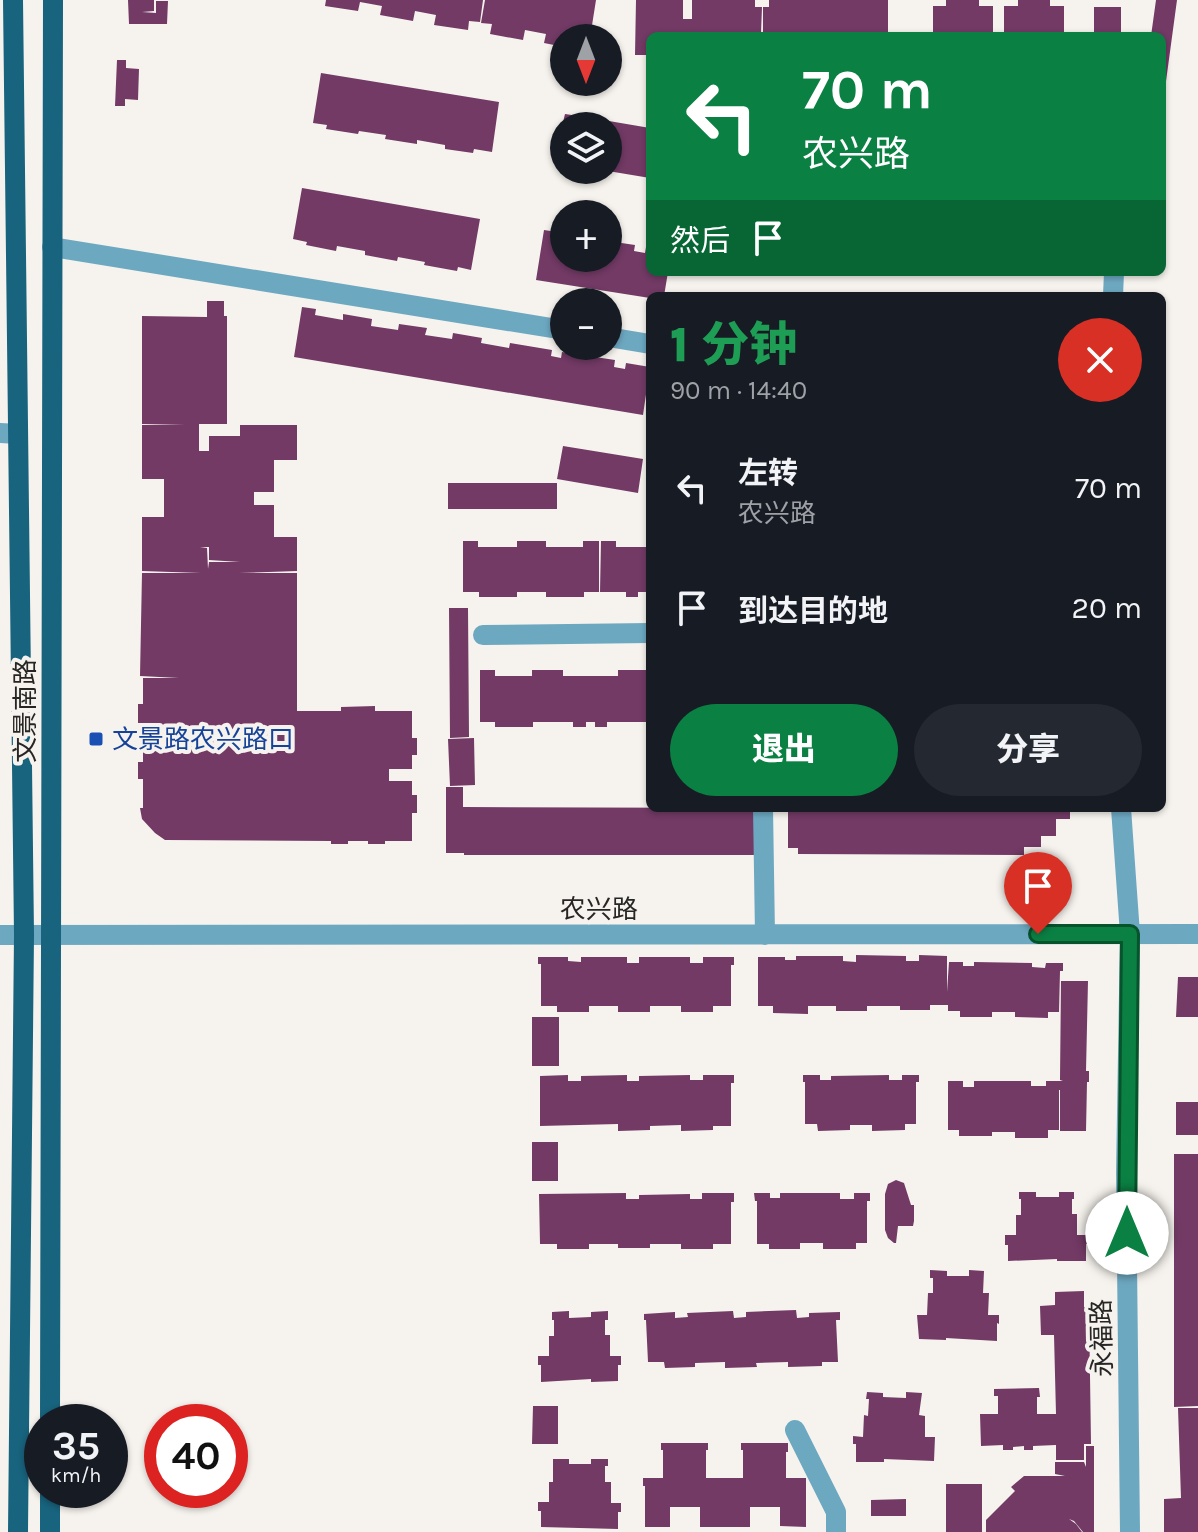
<!DOCTYPE html>
<html lang="zh">
<head>
<meta charset="utf-8">
<style>
	body { margin:0; font-family:Karla,"Noto Sans SC",sans-serif; background:#242831; color:#f1f3f6; height:100vh; display:flex; flex-direction:column; font-size:30px; white-space:nowrap }
	* { box-sizing:border-box; margin:0 }
	p { font-size:26px; color:#9ea1a6 }
	.icon { flex:none; width:44px; height:44px; fill:none; stroke:currentColor; stroke-width:2; stroke-linecap:round; stroke-linejoin:round }
	.map { position:relative; flex:1; overflow:hidden }
	.side { position:absolute; left:646px; top:292px; width:520px; height:520px; display:flex; flex-direction:column; background:#171b24; border-radius:12px; box-shadow:0 2px 6px #0004 }
	.side>* { flex:none }
	.guide { position:absolute; left:646px; top:32px; width:520px; height:244px; border-radius:12px; box-shadow:0 2px 6px #0004; background:#0b8043; color:#fff; overflow:hidden }
	.needle { width:52px; rotate:180deg }
	.controls { position:absolute; left:550px; top:24px; display:grid; gap:16px }
	.controls a { display:grid; place-items:center; width:72px; height:72px; border-radius:50%; background:#171b24; box-shadow:0 2px 6px #0004; font-size:40px }
	.speed { position:absolute; left:24px; top:1404px; display:flex; gap:16px; font-size:40px; font-weight:700; text-align:center }
	.speed>* { display:grid; place-content:center; width:104px; height:104px; border-radius:50%; background:#171b24; box-shadow:0 2px 6px #0004; line-height:1 }
	.speed small { font-size:20px; font-weight:400 }
	.speed .limit { border:12px solid #d22; background:#fff; color:#111 }
	.pin { position:absolute; display:grid; place-items:center; width:68px; height:68px; color:#fff; margin:-82px -34px; border-radius:50% 50% 50% 0; rotate:-45deg; box-shadow:0 0 8px #0007 }
	.pin .icon { rotate:45deg }
	.me { position:absolute; width:88px; margin:-44px; rotate:0deg; stroke-linejoin:round; filter:drop-shadow(0 0 6px #0008) }
	.turn { display:flex; align-items:center; gap:28px; height:168px; padding:0 24px; font-size:36px }
	.turn .icon { width:104px; height:104px; stroke-width:2.5 }
	.turn b { display:block; font-size:56px; line-height:68px }
	.then { display:flex; align-items:center; height:76px; padding:0 24px; background:#0003; gap:16px; font-size:30px }
	.round { display:grid; place-items:center; flex:none; width:84px; height:84px; border-radius:42px; background:#242831 }
	.summary { display:flex; align-items:center; justify-content:space-between; height:136px; padding:0 24px }
	h1 { font-size:48px; font-weight:800; line-height:60px; color:#1e9e55 }
	.primary-button { display:flex; gap:16px; margin-top:auto; padding:16px 24px }
	.primary-button a { flex:1; height:92px; border-radius:48px; background:#0b8043; color:#fff; font-size:32px; font-weight:800; line-height:92px; text-align:center }
	.primary-button a+a { background:#242831; color:#f1f3f6 }
	ul { padding:0; list-style:none }
	li { display:flex; align-items:center; gap:24px; height:120px; padding:0 24px }
	li div { flex:1 }
	li b { display:block; font-size:30px }
	li em { font-style:normal }
	.map>svg:first-child { display:block }
	.building { fill:#723a65; fill-rule:evenodd }
	.lines { fill:none; stroke-linecap:round; stroke-linejoin:round }
	.minor { stroke:#6da8c1; stroke-width:20 }
	.major { stroke:#18637d; stroke-width:20 }
	.route-casing { stroke:#07532c; stroke-width:20 }
	.route { stroke:#0b8043; stroke-width:14 }
	.transit-dot { fill:#1a4fb4; stroke:#f6f3ee; stroke-width:3 }
	.labels { text-anchor:middle; dominant-baseline:central; stroke-width:8; stroke-linejoin:round; paint-order:stroke }
	.street-label { font-size:26px; fill:#272624; stroke:#f6f3ee }
	.transit-label { font-size:26px; fill:#164399; stroke:#f6f3ee; text-anchor:start }
</style>
</head>
<body>
<div class="map">
<svg width="1198" height="1532" viewBox="0 0 1198 1532">
	<rect width="100%" height="100%" fill="#f6f3ee"/>
	<path class="building" d="M 128,0 L 154,0 L 154,11 L 142,12 L 156,13 L 156,1 L 168,1 L 167,24 L 129,24 Z
		M 326,0 L 483,0 L 480,22 L 469,21 L 468,30 L 434,25 L 436,15 L 415,11 L 413,21 L 380,15 L 382,6 L 360,2 L 358,11 L 325,6 Z
		M 485,0 L 596,0 L 590,38 L 564,38 L 564,47 L 544,43 L 546,34 L 525,30 L 523,40 L 490,34 L 492,24 L 481,23 Z
		M 636,0 L 683,0 L 683,19 L 692,19 L 692,0 L 755,0 L 755,7 L 762,7 L 761,33 L 755,33 L 754,36 L 650,36 L 650,55 L 635,55 Z
		M 769,0 L 888,0 L 888,36 L 769,36 L 769,33 L 763,33 L 763,7 L 769,7 Z
		M 946,0 L 979,0 L 979,6 L 993,6 L 993,36 L 933,36 L 933,6 L 946,6 Z
		M 1018,0 L 1050,0 L 1050,6 L 1064,6 L 1064,36 L 1004,36 L 1004,6 L 1018,6 Z
		M 1156,0 L 1177,0 L 1164,96 L 1162,95 L 1162,36 L 1151,36 Z
		M 1094,7 L 1121,7 L 1121,36 L 1094,36 Z
		M 117,60 L 126,60 L 126,68 L 139,69 L 138,100 L 125,99 L 125,106 L 115,106 Z
		M 321,73 L 499,102 L 492,152 L 474,149 L 473,153 L 445,149 L 445,145 L 417,140 L 417,144 L 385,139 L 386,135 L 359,131 L 358,134 L 326,129 L 327,125 L 313,123 Z
		M 565,114 L 592,118 L 590,126 L 562,126 Z
		M 603,120 L 650,128 L 650,178 L 608,171 L 608,126 L 601,126 Z
		M 562,126 L 564,126 L 564,163 L 556,162 Z
		M 302,188 L 480,219 L 471,270 L 458,267 L 457,271 L 424,265 L 425,262 L 398,257 L 397,261 L 365,255 L 365,251 L 337,246 L 336,251 L 306,245 L 307,242 L 293,239 Z
		M 544,230 L 564,233 L 564,258 L 608,258 L 608,241 L 635,245 L 634,251 L 645,253 L 646,247 L 650,248 L 650,272 L 668,272 L 664,296 L 650,296 L 650,298 L 536,280 Z
		M 207,301 L 224,301 L 224,316 L 227,316 L 227,424 L 199,424 L 199,451 L 209,451 L 209,436 L 240,436 L 240,425 L 297,425 L 297,460 L 274,460 L 274,492 L 254,492 L 254,505 L 274,505 L 274,537 L 297,537 L 297,571 L 239,573 L 297,573 L 297,711 L 341,711 L 341,707 L 375,706 L 375,711 L 412,711 L 412,738 L 417,738 L 417,755 L 412,755 L 412,769 L 389,769 L 389,781 L 412,781 L 412,795 L 417,795 L 417,813 L 412,813 L 412,841 L 385,841 L 385,844 L 368,844 L 368,841 L 348,841 L 348,844 L 331,844 L 331,841 L 165,840 L 155,833 L 142,819 L 140,808 L 143,808 L 143,779 L 138,779 L 138,762 L 143,762 L 143,748 L 166,748 L 166,737 L 143,737 L 143,723 L 138,723 L 138,704 L 143,704 L 143,678 L 179,678 L 140,676 L 142,573 L 201,573 L 142,571 L 142,517 L 164,517 L 164,479 L 142,479 L 142,425 L 185,424 L 142,424 L 142,316 L 207,317 ZM 200,547 L 209,547 L 209,560 L 240,562 L 209,562 L 208,569 L 207,548 Z
		M 302,307 L 316,309 L 315,315 L 343,320 L 343,314 L 372,319 L 371,326 L 398,330 L 399,324 L 427,328 L 425,335 L 452,339 L 453,333 L 482,338 L 481,343 L 509,348 L 510,343 L 552,350 L 551,356 L 561,358 L 562,352 L 615,360 L 614,367 L 625,369 L 626,363 L 650,367 L 643,415 L 294,357 Z
		M 563,446 L 643,459 L 638,493 L 557,479 Z
		M 448,483 L 557,483 L 557,509 L 448,509 Z
		M 463,541 L 478,541 L 478,547 L 517,547 L 517,541 L 546,541 L 546,547 L 583,547 L 583,541 L 599,541 L 599,592 L 584,592 L 584,597 L 546,597 L 546,592 L 517,592 L 517,597 L 479,597 L 479,592 L 463,592 Z
		M 601,541 L 616,541 L 616,547 L 650,547 L 650,592 L 638,592 L 638,597 L 626,597 L 626,592 L 600,592 Z
		M 449,608 L 468,608 L 469,737 L 450,738 Z
		M 480,670 L 495,670 L 495,676 L 532,676 L 532,670 L 563,670 L 563,676 L 618,676 L 618,670 L 649,670 L 650,722 L 607,722 L 607,727 L 595,727 L 595,722 L 586,722 L 586,727 L 573,727 L 573,722 L 533,722 L 533,727 L 495,727 L 495,722 L 480,722 Z
		M 474,738 L 475,785 L 450,786 L 448,739 Z
		M 446,787 L 463,787 L 463,807 L 759,808 L 759,855 L 464,855 L 464,853 L 446,853 Z
		M 798,808 L 1070,808 L 1070,819 L 1056,819 L 1056,836 L 1041,836 L 1041,847 L 1024,847 L 1024,855 L 798,854 L 798,848 L 788,848 L 788,812 L 798,812 Z
		M 856,955 L 906,956 L 906,961 L 919,961 L 919,955 L 947,956 L 947,992 L 949,962 L 963,962 L 963,966 L 974,966 L 974,962 L 1032,963 L 1032,967 L 1045,968 L 1046,963 L 1063,963 L 1063,971 L 1060,971 L 1059,1012 L 1048,1012 L 1048,1018 L 1015,1017 L 1015,1012 L 992,1012 L 992,1017 L 960,1017 L 960,1011 L 948,1011 L 948,1005 L 930,1005 L 930,1010 L 900,1010 L 900,1006 L 867,1006 L 867,1011 L 836,1011 L 836,1006 L 808,1006 L 808,1014 L 773,1013 L 773,1006 L 758,1006 L 758,957 L 785,957 L 785,960 L 796,960 L 796,956 L 843,956 L 843,961 L 856,962 Z
		M 538,957 L 568,957 L 568,961 L 581,962 L 581,957 L 627,957 L 627,963 L 639,963 L 639,957 L 690,957 L 690,963 L 703,963 L 703,957 L 734,957 L 734,965 L 731,965 L 731,1006 L 713,1006 L 713,1012 L 681,1012 L 681,1006 L 650,1006 L 650,1012 L 618,1012 L 618,1006 L 589,1006 L 589,1012 L 557,1012 L 557,1006 L 541,1006 L 541,964 L 538,964 Z
		M 1178,977 L 1198,977 L 1198,1017 L 1176,1017 Z
		M 1061,981 L 1088,981 L 1086,1071 L 1089,1071 L 1089,1082 L 1087,1082 L 1086,1131 L 1060,1131 L 1060,1090 L 1059,1090 L 1059,1130 L 1048,1130 L 1048,1138 L 1015,1138 L 1015,1132 L 992,1132 L 992,1136 L 959,1136 L 959,1130 L 948,1130 L 948,1081 L 963,1081 L 963,1087 L 974,1087 L 974,1081 L 1031,1081 L 1031,1086 L 1046,1086 L 1046,1081 L 1063,1081 L 1060,1080 Z
		M 532,1017 L 559,1017 L 559,1066 L 532,1066 Z
		M 568,1075 L 568,1081 L 581,1081 L 581,1076 L 627,1075 L 627,1081 L 639,1081 L 639,1076 L 690,1075 L 690,1080 L 703,1080 L 703,1075 L 734,1075 L 734,1083 L 731,1083 L 731,1126 L 713,1126 L 713,1130 L 681,1131 L 681,1125 L 650,1126 L 650,1130 L 618,1131 L 618,1124 L 540,1126 L 540,1076 Z
		M 803,1075 L 820,1075 L 820,1080 L 831,1080 L 831,1076 L 889,1075 L 889,1080 L 902,1080 L 902,1075 L 919,1075 L 919,1082 L 916,1082 L 916,1124 L 905,1124 L 905,1130 L 872,1131 L 872,1125 L 850,1125 L 850,1130 L 818,1131 L 817,1124 L 805,1124 L 805,1082 L 803,1082 Z
		M 1176,1102 L 1198,1102 L 1198,1135 L 1176,1135 Z
		M 532,1142 L 558,1142 L 558,1181 L 532,1181 Z
		M 1174,1154 L 1198,1154 L 1198,1406 L 1174,1407 Z
		M 896,1180 L 904,1183 L 911,1205 L 914,1205 L 914,1221 L 913,1226 L 898,1226 L 896,1243 L 894,1243 L 888,1238 L 885,1230 L 885,1194 L 888,1184 Z
		M 1019,1192 L 1036,1192 L 1036,1197 L 1059,1197 L 1059,1192 L 1074,1192 L 1074,1199 L 1072,1199 L 1072,1214 L 1077,1214 L 1077,1235 L 1088,1235 L 1088,1244 L 1086,1244 L 1086,1261 L 1057,1261 L 1057,1259 L 1008,1261 L 1008,1245 L 1005,1245 L 1005,1235 L 1016,1235 L 1016,1215 L 1021,1215 L 1021,1199 L 1019,1199 Z
		M 626,1193 L 626,1199 L 639,1199 L 639,1195 L 690,1194 L 690,1199 L 702,1199 L 702,1193 L 734,1193 L 734,1202 L 731,1202 L 731,1244 L 713,1244 L 713,1249 L 681,1249 L 681,1244 L 650,1244 L 650,1248 L 618,1248 L 618,1244 L 589,1244 L 589,1249 L 557,1249 L 557,1244 L 540,1244 L 539,1194 Z
		M 754,1193 L 770,1193 L 770,1198 L 780,1198 L 780,1193 L 840,1193 L 840,1199 L 854,1199 L 854,1193 L 870,1193 L 870,1201 L 867,1201 L 867,1243 L 856,1243 L 856,1249 L 823,1249 L 823,1243 L 800,1243 L 800,1249 L 769,1249 L 769,1244 L 757,1244 L 757,1201 L 755,1201 Z
		M 930,1270 L 947,1271 L 947,1276 L 969,1276 L 969,1270 L 984,1271 L 983,1293 L 989,1293 L 988,1315 L 999,1315 L 999,1324 L 997,1323 L 997,1341 L 946,1338 L 946,1340 L 919,1339 L 917,1315 L 927,1315 L 928,1293 L 933,1293 L 933,1278 L 930,1278 Z
		M 1084,1291 L 1084,1307 L 1089,1307 L 1091,1444 L 1084,1444 L 1084,1460 L 1056,1460 L 1056,1445 L 1033,1446 L 1033,1450 L 1024,1450 L 1024,1446 L 1013,1447 L 1013,1450 L 1003,1450 L 1003,1445 L 981,1446 L 980,1414 L 998,1414 L 998,1396 L 994,1396 L 994,1389 L 1039,1388 L 1040,1397 L 1037,1397 L 1037,1414 L 1056,1414 L 1054,1335 L 1041,1335 L 1040,1306 L 1055,1305 L 1055,1292 Z
		M 796,1310 L 797,1318 L 809,1317 L 809,1313 L 840,1312 L 840,1320 L 836,1320 L 838,1362 L 822,1362 L 822,1366 L 788,1367 L 788,1362 L 756,1363 L 757,1367 L 725,1368 L 725,1362 L 695,1363 L 695,1367 L 665,1368 L 664,1362 L 648,1362 L 646,1320 L 644,1320 L 644,1314 L 675,1312 L 675,1318 L 688,1317 L 687,1313 L 733,1311 L 734,1318 L 746,1317 L 746,1312 Z
		M 569,1311 L 569,1318 L 591,1317 L 591,1312 L 608,1311 L 608,1320 L 605,1320 L 605,1335 L 610,1335 L 610,1356 L 621,1356 L 621,1365 L 618,1365 L 618,1381 L 591,1382 L 591,1379 L 541,1382 L 541,1365 L 538,1365 L 538,1356 L 549,1356 L 549,1336 L 554,1336 L 554,1320 L 552,1320 L 552,1312 Z
		M 867,1392 L 883,1393 L 883,1397 L 906,1398 L 906,1392 L 922,1393 L 919,1415 L 925,1416 L 925,1437 L 935,1437 L 934,1461 L 884,1459 L 884,1462 L 856,1462 L 856,1444 L 853,1444 L 853,1436 L 863,1437 L 864,1415 L 868,1416 L 869,1399 L 866,1399 Z
		M 533,1406 L 558,1406 L 558,1444 L 532,1444 Z
		M 1178,1408 L 1198,1408 L 1198,1532 L 1164,1532 L 1164,1499 L 1181,1498 Z
		M 661,1443 L 708,1443 L 708,1450 L 706,1450 L 706,1478 L 743,1478 L 743,1450 L 741,1450 L 741,1443 L 788,1443 L 788,1452 L 786,1452 L 786,1478 L 806,1478 L 806,1527 L 780,1526 L 780,1507 L 750,1507 L 750,1527 L 700,1527 L 700,1507 L 670,1507 L 670,1527 L 645,1527 L 645,1486 L 643,1486 L 643,1478 L 663,1478 L 663,1450 L 661,1450 Z
		M 1086,1446 L 1094,1446 L 1094,1532 L 1083,1532 L 1074,1521 L 1069,1519 L 1076,1524 L 1082,1532 L 986,1532 L 986,1520 L 1015,1491 L 1011,1487 L 1024,1476 L 1065,1476 L 1055,1474 L 1055,1462 L 1084,1462 L 1086,1467 Z
		M 553,1459 L 569,1459 L 569,1464 L 591,1464 L 591,1459 L 608,1459 L 608,1466 L 605,1466 L 605,1482 L 611,1482 L 611,1503 L 621,1503 L 621,1512 L 618,1512 L 618,1529 L 541,1527 L 541,1511 L 538,1511 L 538,1502 L 549,1502 L 549,1482 L 553,1482 Z
		M 946,1484 L 982,1484 L 982,1532 L 946,1532 Z
		M 906,1499 L 906,1516 L 871,1516 L 871,1500 Z"/>
	<g class="lines">
		<path class="minor" d="M 52,247 L 564,330
			M 1113,296 L 1114,272
			M 608,337 L 650,344
			M 0,433 L 18,434
			M 483,635 L 650,633
			M 763,808 L 765,935
			M 1121,808 L 1130,934 L 1126,1173 L 1130,1532
			M 0,935 L 1198,934
			M 795,1430 L 836,1512 L 836,1532"/>
		<path class="major" d="M 13,0 L 24,935 L 18,1532
			M 50,1422 L 53,0
			M 50,1532 L 50,1490"/>
	</g>
	<g class="lines">
		<defs>
			<path id="route" d="M 1038,934 L 1130,934 L 1127,1233"/>
		</defs>
		<use href="#route" class="route-casing"/>
		<use href="#route" class="route"/>
	</g>
	<rect class="transit-dot" x="88" y="731" width="16" height="16" rx="4"/>
	<g class="labels">
		<g class="street-label">
			<text transform="translate(25 711) rotate(-90)">文景南路</text>
			<text x="599" y="909">农兴路</text>
			<text transform="translate(1102 1338) rotate(-91)">永福路</text>
		</g>
		<g class="transit-label">
			<text x="112" y="739">文景路农兴路口</text>
		</g>
	</g>
</svg>
<div class="controls">
<a><svg class="needle" viewBox="-14 -14 28 28"><path d="M0-13l5 13h-10z" fill="#e53935"/><path d="M0 13l5-13h-10z" fill="#9ea1a6"/></svg></a>
<a><svg class="icon" aria-label="layers" viewBox="0 0 24 24"><path d="M12 4l9 5-9 5-9-5zM3 14l9 5 9-5"/></svg></a>
<a>+</a>
<a>−</a>
</div>
<div class="speed"><div>35<small>km/h</small></div><div class="limit">40</div></div>
<div class="pin" style="left:1038px;top:934px;background:#d93025"><svg class="icon" aria-label="arrive" viewBox="0 0 24 24"><path d="M6 21V4h12l-3 4 3 4H6"/></svg></div>
<svg class="me" style="left:1127px;top:1233px" viewBox="-20 -20 40 40"><circle r="19" fill="#fff"/><path d="M0-13L10 11 0 6-10 11z" fill="#0b8043"/></svg>
<div class="guide">
<div class="turn"><svg class="icon" aria-label="left" viewBox="0 0 24 24"><path d="M17 20v-9H6M10 6l-5 5 5 5"/></svg><div><b>70 m</b>农兴路</div></div>
<div class="then">然后<svg class="icon" aria-label="arrive" viewBox="0 0 24 24"><path d="M6 21V4h12l-3 4 3 4H6"/></svg></div>
</div>
<section class="side">
<div class="summary"><div><h1>1 分钟</h1><p>90 m · 14:40</p></div><a class="round" style="background:#d93025;color:#fff"><svg class="icon" aria-label="close" viewBox="0 0 24 24"><path d="M6 6l12 12M18 6L6 18"/></svg></a></div>
<ul>
<li><svg class="icon" aria-label="left" viewBox="0 0 24 24"><path d="M17 20v-9H6M10 6l-5 5 5 5"/></svg><div><b>左转</b><p>农兴路</p></div><em>70 m</em></li>
<li><svg class="icon" aria-label="arrive" viewBox="0 0 24 24"><path d="M6 21V4h12l-3 4 3 4H6"/></svg><div><b>到达目的地</b></div><em>20 m</em></li>
</ul>
<div class="primary-button"><a>退出</a><a>分享</a></div>
</section>
</div>
</body>
</html>
